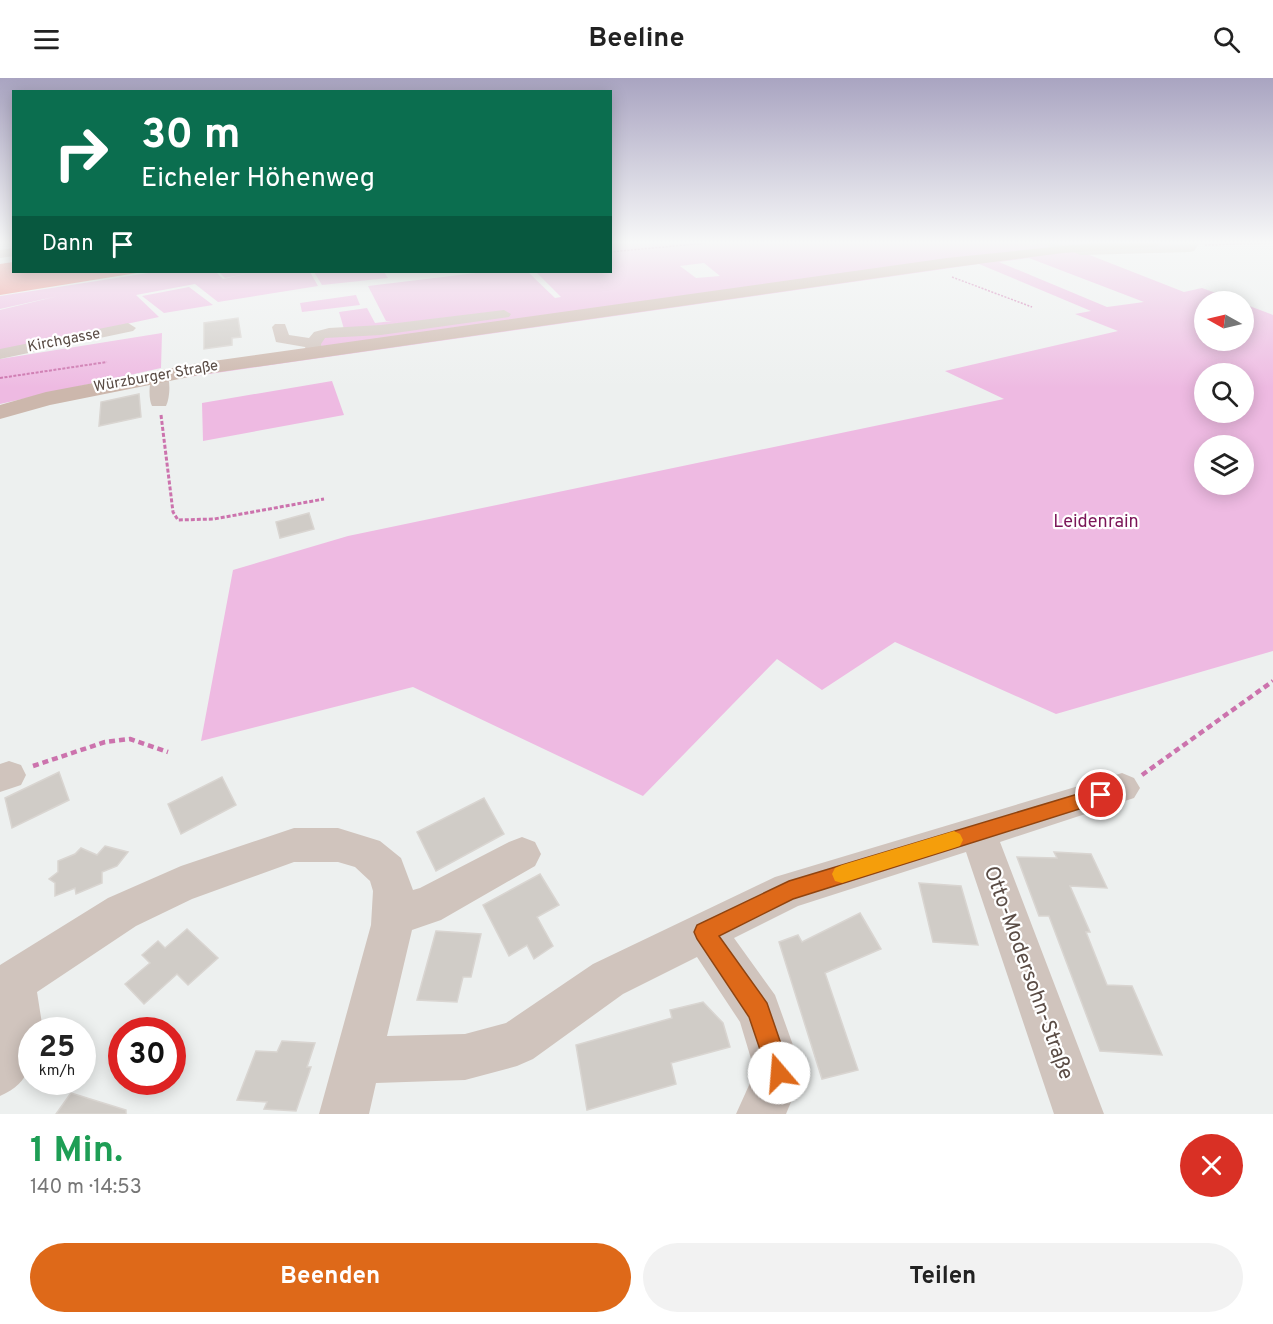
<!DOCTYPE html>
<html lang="de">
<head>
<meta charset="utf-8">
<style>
	body { margin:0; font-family:Overpass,sans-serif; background:#f2f2f2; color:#222; height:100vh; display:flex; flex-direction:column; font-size:22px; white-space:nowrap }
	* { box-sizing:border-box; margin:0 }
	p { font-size:20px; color:#767676 }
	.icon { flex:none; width:33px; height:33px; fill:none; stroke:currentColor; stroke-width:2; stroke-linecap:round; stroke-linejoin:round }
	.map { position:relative; height:1036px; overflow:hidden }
	.panel { display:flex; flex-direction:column; background:#fff; flex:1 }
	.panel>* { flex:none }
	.top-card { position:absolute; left:12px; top:12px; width:600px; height:183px; border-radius:0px; box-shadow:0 3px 15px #0003; background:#0b6e4f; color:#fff; overflow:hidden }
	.needle { width:39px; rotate:278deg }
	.fabs { position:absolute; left:1194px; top:213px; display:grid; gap:12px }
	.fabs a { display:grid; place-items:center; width:60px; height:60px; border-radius:50%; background:#fff; box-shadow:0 3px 15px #0003; font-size:30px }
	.speed { position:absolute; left:18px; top:939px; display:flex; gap:12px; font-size:30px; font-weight:700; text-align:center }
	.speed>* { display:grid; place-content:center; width:78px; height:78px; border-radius:50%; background:#fff; box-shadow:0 3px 15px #0003; line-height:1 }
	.speed small { font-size:15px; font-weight:400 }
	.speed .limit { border:9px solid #d22; background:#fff; color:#111 }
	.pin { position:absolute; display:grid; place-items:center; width:51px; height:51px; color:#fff; margin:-26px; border:3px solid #fff; border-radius:50%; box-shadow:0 2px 6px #0007 }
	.me { position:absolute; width:66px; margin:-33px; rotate:342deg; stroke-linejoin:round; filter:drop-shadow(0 0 4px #0008) }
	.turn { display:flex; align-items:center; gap:21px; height:126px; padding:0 30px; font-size:27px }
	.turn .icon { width:78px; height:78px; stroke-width:2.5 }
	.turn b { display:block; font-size:42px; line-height:51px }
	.then { display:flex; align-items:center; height:57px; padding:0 30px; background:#0003; gap:12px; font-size:22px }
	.round { display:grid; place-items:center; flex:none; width:63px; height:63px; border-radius:32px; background:#f2f2f2 }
	.headline { display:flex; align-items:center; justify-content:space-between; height:102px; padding:0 30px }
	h1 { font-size:36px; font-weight:700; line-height:45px; color:#1e9e55 }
	.primary-button { display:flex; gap:12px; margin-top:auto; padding:12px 30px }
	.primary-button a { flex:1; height:69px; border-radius:36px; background:#de6919; color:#fff; font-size:24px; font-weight:700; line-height:69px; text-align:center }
	.primary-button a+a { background:#f2f2f2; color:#222 }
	header { display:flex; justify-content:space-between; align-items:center; height:78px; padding:0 30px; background:#fff; font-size:27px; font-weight:700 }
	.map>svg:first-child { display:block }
	.green { fill:#eebae2; fill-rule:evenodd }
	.water { fill:#eb8d87 }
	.building { fill:#d0ccc7; stroke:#d9d5d1; stroke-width:1.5 }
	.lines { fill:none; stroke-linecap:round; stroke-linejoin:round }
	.path-far3 { stroke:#cc73ad; stroke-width:1.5; stroke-dasharray:2 1.5; stroke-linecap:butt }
	.path-far2 { stroke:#cc73ad; stroke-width:2; stroke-dasharray:3 1.5; stroke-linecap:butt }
	.path-far1 { stroke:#cc73ad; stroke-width:3; stroke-dasharray:4 2; stroke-linecap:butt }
	.path { stroke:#cc73ad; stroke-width:4.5; stroke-dasharray:6 4; stroke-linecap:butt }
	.minor { fill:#d0c4bd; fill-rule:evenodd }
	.major { fill:#ccb7ac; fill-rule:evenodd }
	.route { fill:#de6919; stroke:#904410; stroke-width:1.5 }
	.slow { fill:#f59e0b }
	.labels { text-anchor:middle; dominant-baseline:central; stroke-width:4.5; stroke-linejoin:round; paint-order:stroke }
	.far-street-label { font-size:15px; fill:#5a4c45; stroke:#fff }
	.park-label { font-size:18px; fill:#7b1658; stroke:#fff }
	.near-street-label { font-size:21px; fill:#5a4c45; stroke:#fff }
</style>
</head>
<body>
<header><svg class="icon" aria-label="menu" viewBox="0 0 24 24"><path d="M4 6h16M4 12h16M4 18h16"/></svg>Beeline<svg class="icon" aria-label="search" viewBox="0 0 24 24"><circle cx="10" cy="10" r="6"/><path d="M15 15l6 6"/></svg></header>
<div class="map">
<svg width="1273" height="1036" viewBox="0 0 1273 1036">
	<rect width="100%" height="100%" fill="#edf0ef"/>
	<path class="green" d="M 611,165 L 1031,165 L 1029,168 L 1038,165 L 1273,165 L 1192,167 L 1087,176 L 1184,214 L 1202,210 L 1238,223 L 1204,224 L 1204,262 L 1244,262 L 1244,226 L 1273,237 L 1273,573 L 1056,636 L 895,564 L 822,612 L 777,581 L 643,718 L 413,609 L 201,663 L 233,492 L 348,458 L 1004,321 L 945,293 L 1118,253 L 1075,236 L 1091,233 L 979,186 L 160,303 L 314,274 L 324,255 L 344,251 L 339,234 L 367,230 L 375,245 L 392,243 L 386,243 L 368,208 L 484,194 L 528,194 L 555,220 L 561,219 L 536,194 L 610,194 ZM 1029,180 L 1144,224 L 1107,229 L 999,184 ZM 704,185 L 720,198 L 696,200 L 680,188 ZM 1204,296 L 1244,296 L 1244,334 L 1204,334 ZM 1204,368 L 1244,368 L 1244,406 L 1204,406 Z
		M 155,194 L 216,194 L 223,201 L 255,194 L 225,200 L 219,194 L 310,194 L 318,208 L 218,224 L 195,206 L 136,217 L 159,239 L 0,273 L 0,232 L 58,218 L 0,231 L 0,218 Z
		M 314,194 L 384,194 L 388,200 L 322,207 Z
		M 189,209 L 213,227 L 164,235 L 142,218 Z
		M 356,217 L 360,227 L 302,234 L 300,225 Z
		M 162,255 L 161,290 L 0,326 L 0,281 Z
		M 332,303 L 344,337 L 203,363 L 202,325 Z"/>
	<path class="water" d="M 13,184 L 14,194 L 143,194 L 0,217 L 0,186 Z"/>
	<path class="building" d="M 238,240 L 241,259 L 232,260 L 232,267 L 204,271 L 204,245 Z
		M 139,316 L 141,339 L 99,348 L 101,324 Z
		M 309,435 L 314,451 L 280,460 L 276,444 Z
		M 59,694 L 69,722 L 12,750 L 5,720 Z
		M 222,699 L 236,727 L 181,756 L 168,726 Z
		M 484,720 L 504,756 L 436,793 L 417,754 Z
		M 105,768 L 128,774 L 117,788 L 102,794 L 102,805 L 76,816 L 75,810 L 55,818 L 55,805 L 49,801 L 58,794 L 58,783 L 75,776 L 81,770 L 97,777 Z
		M 1054,774 L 1091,776 L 1107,810 L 1070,808 L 1090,854 L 1086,854 L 1107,907 L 1132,908 L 1162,977 L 1100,973 L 1049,838 L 1039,838 L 1017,779 L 1057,780 Z
		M 540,796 L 559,827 L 537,839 L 553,868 L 534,881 L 527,867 L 509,878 L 483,827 Z
		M 919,805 L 961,808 L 978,867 L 933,864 Z
		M 860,835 L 881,871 L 825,895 L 858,992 L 822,1001 L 779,864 L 798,857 L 802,864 Z
		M 187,851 L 218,880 L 188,907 L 177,896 L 144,926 L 125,906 L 150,885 L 142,877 L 158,863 L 165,870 Z
		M 436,853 L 481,856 L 471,899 L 463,899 L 457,924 L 417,922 Z
		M 703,924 L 723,945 L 730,969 L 671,985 L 676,1006 L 587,1032 L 576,967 L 672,940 L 670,932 Z
		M 282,963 L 315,965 L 307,989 L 311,989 L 296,1033 L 264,1031 L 267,1024 L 237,1022 L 256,973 L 277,974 Z
		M 71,1015 L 126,1032 L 126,1036 L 56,1036 Z"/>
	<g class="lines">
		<path class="path-far3" d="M 1205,167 L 1273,165
			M 610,174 L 707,165
			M 952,199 L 1032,229"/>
		<path class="path-far2" d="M 0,300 L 107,284"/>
		<path class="path-far1" d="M 161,337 L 173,434 L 178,442 L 214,441 L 324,421"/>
		<path class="path" d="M 33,688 L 105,664 L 130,661 L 168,674
			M 1142,697 L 1273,603"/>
		<path class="minor" d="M 1043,165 L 1058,165 L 1068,170 L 1074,167 L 1081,169 L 1182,167 L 1181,165 L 1196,165 L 1198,167 L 1194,173 L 1190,174 L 1081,177 L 1068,172 L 1063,175 Z
			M 14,170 L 14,178 L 0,180 L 0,172 Z
			M 504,232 L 511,236 L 509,239 L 381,257 L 325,260 L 321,266 L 322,274 L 314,279 L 308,277 L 305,269 L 276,264 L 272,249 L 275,246 L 285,246 L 289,257 L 309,260 L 314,254 L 329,250 L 381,247 Z
			M 128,245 L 136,250 L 133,253 L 0,281 L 0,271 Z
			M 160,293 L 166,294 C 171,302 170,320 166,328 L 152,328 C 148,320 149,302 154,294 Z
			M 9,683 L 21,687 L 26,697 L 21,707 L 0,714 L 0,686 Z
			M 1122,695 L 1134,700 L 1140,710 L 1134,720 L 1000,764 L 1104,1036 L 1054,1036 L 966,774 L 798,828 L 734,860 L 775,917 L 803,995 L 786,1036 L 736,1036 L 755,994 L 740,944 L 697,879 L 623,916 L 533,981 L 517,988 L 465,1002 L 376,1005 L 369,1036 L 319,1036 L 371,847 L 373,813 L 370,803 L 355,789 L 338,784 L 294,784 L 192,821 L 136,848 L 37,914 L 43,952 L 32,952 C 32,984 32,1004 0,1018 L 0,887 L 108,820 L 181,788 L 294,750 L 338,750 L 380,763 L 401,780 L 413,812 L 420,810 L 509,764 L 522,759 L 535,764 L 541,776 L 535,788 L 441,842 L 412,852 L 387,958 L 465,956 L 506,945 L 593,886 L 775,799 Z"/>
		<path class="major" d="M 1092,165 L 1162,165 L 1155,169 L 1063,175 L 947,190 L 199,297 L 50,327 L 0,341 L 0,327 L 46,314 L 199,285 L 947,180 Z"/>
	</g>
	<linearGradient id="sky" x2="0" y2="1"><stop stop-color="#a9a4c1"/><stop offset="0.53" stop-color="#f7f8f8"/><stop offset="1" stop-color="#f7f8f8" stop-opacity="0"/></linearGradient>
	<rect width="1273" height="310" fill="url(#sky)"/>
	<path class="route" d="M 1101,709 L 1108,711 L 1110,717 L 1108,722 L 793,821 L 719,858 L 767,925 L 791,995 L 788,1004 L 779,1007 L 771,1004 L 749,939 L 697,861 L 694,854 L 697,847 L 789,803 Z"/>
	<path class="slow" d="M 954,753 L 960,756 L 963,762 L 960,768 L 954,770 L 842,805 L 835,803 L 832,796 L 835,790 L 842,787 Z"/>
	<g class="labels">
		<g class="far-street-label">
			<text transform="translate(64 263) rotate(-11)">Kirchgasse</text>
			<text transform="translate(156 299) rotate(-10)">Würzburger Straße</text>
		</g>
		<g class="park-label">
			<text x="1096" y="444">Leidenrain</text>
		</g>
		<g class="near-street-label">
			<text transform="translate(1028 895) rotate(70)">Otto-Modersohn-Straße</text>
		</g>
	</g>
</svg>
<div class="fabs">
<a><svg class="needle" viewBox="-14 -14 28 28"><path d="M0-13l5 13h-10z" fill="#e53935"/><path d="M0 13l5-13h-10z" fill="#767676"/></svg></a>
<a><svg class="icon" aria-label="search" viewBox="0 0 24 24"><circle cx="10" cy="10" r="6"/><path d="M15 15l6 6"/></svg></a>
<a><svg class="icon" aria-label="layers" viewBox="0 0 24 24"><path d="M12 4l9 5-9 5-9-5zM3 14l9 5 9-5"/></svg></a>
</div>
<div class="speed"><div>25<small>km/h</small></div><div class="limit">30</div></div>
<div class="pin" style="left:1101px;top:717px;background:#d93025"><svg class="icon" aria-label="arrive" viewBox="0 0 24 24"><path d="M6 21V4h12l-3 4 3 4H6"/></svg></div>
<svg class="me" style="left:779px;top:995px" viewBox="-20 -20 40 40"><circle r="19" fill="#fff"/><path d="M0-13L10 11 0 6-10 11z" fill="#de6919"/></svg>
<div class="top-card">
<div class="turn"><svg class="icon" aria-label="right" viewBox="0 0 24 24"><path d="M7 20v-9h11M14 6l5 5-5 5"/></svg><div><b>30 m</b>Eicheler Höhenweg</div></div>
<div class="then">Dann<svg class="icon" aria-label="arrive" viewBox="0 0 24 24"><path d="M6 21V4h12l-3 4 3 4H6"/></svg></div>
</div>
</div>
<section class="panel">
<div class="headline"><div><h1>1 Min.</h1><p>140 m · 14:53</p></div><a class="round" style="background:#d93025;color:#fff"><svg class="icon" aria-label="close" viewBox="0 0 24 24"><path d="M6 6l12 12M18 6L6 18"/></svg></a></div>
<div class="primary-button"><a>Beenden</a><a>Teilen</a></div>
</section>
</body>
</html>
